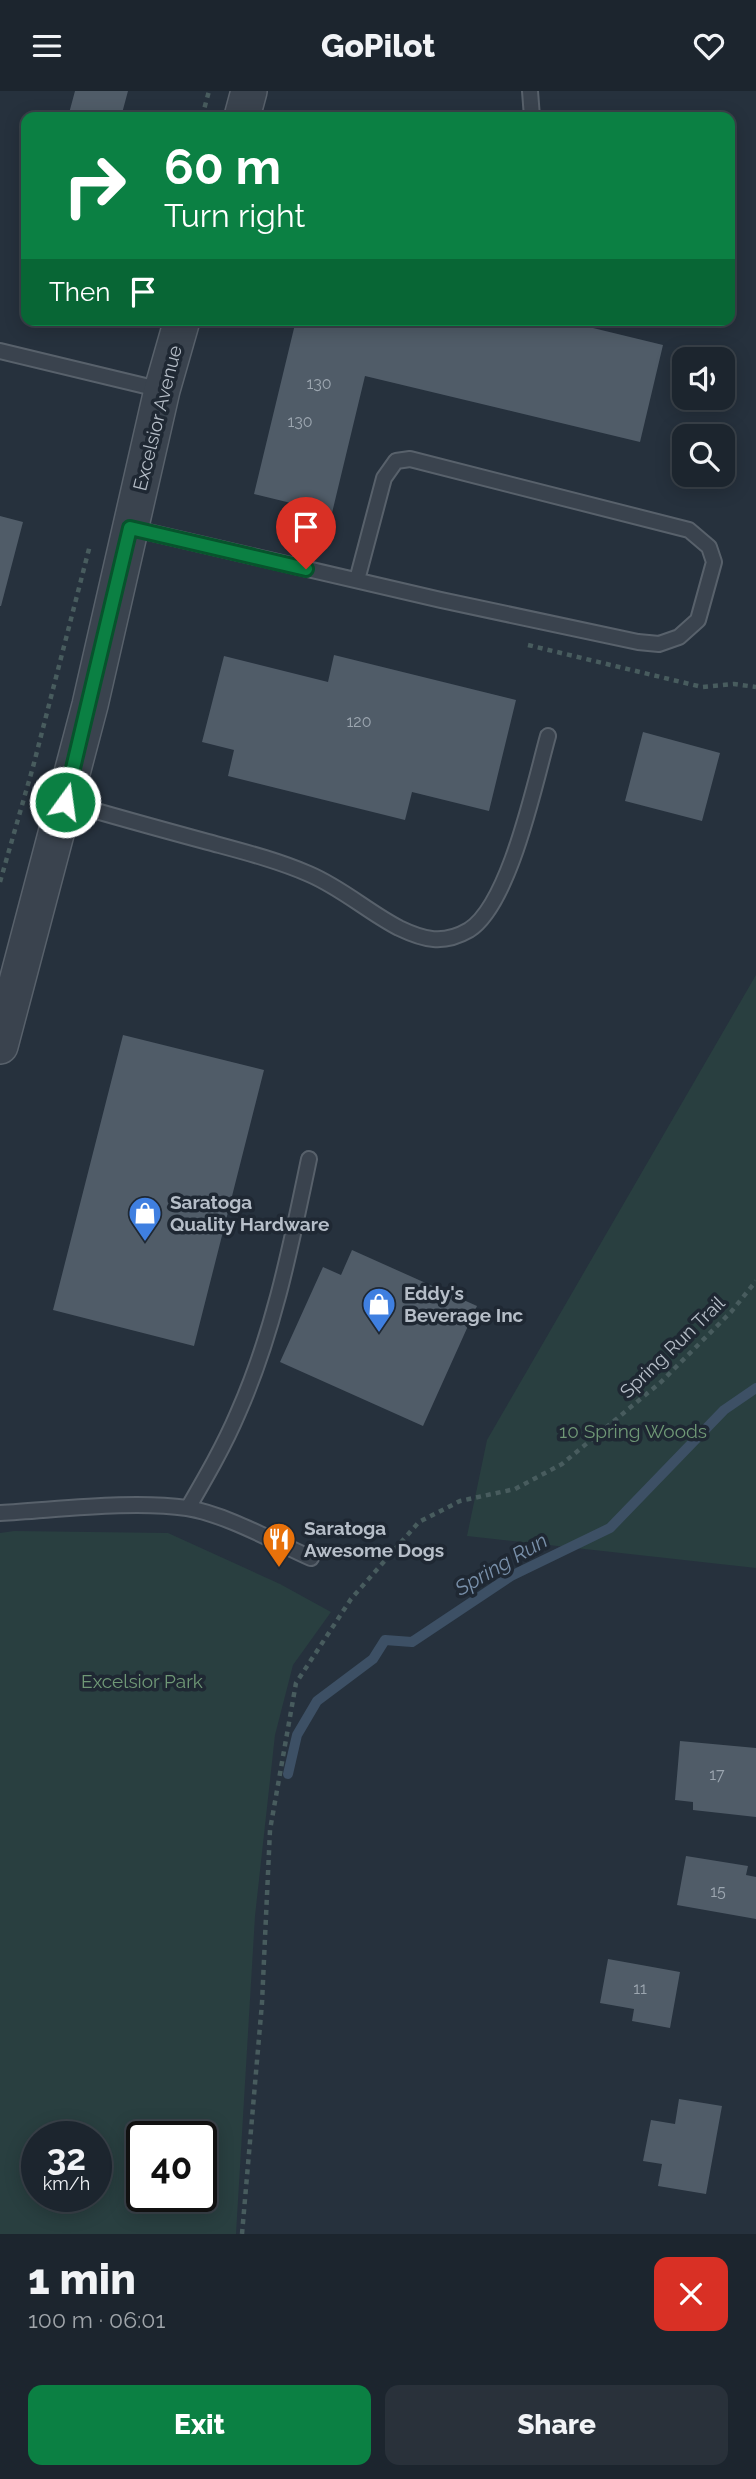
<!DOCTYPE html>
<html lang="en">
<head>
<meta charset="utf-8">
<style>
	body { margin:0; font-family:Raleway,sans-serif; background:#29313a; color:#f1f3f6; height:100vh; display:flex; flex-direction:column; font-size:26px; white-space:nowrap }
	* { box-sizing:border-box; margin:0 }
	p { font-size:23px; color:#a0a5aa }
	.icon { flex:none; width:38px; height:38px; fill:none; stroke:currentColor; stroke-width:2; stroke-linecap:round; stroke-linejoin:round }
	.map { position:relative; height:2143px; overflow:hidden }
	.sheet { display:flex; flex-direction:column; background:#1c252e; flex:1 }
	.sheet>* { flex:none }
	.guide { position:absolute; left:21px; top:21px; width:714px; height:214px; border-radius:14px; box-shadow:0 4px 18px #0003,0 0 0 2px #3a424a; background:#0b8043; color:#fff; overflow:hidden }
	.fabs { position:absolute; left:672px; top:256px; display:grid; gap:14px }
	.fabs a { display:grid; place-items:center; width:63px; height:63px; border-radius:14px; background:#1c252e; box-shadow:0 4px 18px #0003,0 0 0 2px #3a424a; font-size:35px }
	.speed { position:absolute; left:21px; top:2030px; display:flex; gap:14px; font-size:35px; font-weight:700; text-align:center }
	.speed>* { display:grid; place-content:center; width:91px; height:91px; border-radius:50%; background:#1c252e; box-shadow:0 4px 18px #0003,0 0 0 2px #3a424a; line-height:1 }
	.speed small { font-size:18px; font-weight:400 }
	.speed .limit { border:4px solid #111; border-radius:10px; background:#fff; color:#111 }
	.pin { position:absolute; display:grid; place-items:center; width:60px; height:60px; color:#fff; margin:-72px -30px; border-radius:50% 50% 50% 0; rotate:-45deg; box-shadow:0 0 7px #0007 }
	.pin .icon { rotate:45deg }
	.me { position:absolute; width:77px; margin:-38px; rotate:14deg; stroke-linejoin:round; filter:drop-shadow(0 0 5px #0008) }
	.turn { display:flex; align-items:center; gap:24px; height:147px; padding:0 28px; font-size:32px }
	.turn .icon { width:91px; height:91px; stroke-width:2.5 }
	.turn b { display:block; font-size:49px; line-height:60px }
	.then { display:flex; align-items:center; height:66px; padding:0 28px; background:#0003; gap:14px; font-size:26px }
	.round { display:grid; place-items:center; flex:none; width:74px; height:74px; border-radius:14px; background:#29313a }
	.summary { display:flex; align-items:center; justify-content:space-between; height:119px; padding:0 28px }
	h1 { font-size:42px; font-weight:800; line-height:52px }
	.action { display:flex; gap:14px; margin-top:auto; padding:14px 28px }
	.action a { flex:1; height:80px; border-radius:14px; background:#0b8043; color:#fff; font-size:28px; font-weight:800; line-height:80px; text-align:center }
	.action a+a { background:#29313a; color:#f1f3f6 }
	header { display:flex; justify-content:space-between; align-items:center; height:91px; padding:0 28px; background:#1c252e; font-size:32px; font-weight:800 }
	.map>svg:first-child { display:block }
	.green { fill:#293f40; fill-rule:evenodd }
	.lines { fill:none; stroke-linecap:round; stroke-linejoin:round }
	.stream { stroke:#3d5065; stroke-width:10 }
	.building { fill:#505c68 }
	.service-casing { stroke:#58616b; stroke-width:18 }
	.tertiary-casing { stroke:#58616b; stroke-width:38 }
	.path { stroke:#485c5e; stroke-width:4.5; stroke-dasharray:5 5; stroke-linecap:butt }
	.service { stroke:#3a434e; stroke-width:14 }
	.tertiary { stroke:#3a434e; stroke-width:35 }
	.route-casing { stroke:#07532c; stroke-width:18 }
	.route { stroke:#0b8043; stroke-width:12 }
	.labels { text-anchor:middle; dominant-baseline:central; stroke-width:7; stroke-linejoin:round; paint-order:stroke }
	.number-label { font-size:16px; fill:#9ca6b0 }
	.street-label { font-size:19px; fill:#b6bec8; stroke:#1f2833 }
	.poi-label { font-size:19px; font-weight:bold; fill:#b6bec8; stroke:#1f2833; text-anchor:start }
	.park-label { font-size:19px; fill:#6f9876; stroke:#1f2833 }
	.water-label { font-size:21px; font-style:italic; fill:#7990aa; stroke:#1f2833 }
</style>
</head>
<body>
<header><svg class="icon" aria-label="menu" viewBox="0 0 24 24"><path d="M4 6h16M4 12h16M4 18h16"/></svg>GoPilot<svg class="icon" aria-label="heart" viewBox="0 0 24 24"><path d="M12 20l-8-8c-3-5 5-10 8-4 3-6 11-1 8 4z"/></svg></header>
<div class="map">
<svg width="756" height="2143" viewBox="0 0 756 2143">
	<rect width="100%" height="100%" fill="#26313d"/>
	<path class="green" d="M 756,884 L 756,1477 L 467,1445 L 487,1349 Z
		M 14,1440 L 168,1442 L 280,1493 L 331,1521 L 293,1574 L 275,1644 L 255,1825 L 236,2143 L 0,2143 L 0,1442 ZM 37,2046 L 96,2046 L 96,2105 L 37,2105 ZM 142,2046 L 201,2046 L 201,2105 L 142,2105 Z"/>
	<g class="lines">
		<path class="stream" d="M 288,1683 L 297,1644 L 317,1610 L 373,1568 L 385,1549 L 412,1551 L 511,1485 L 610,1437 L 724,1319 L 756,1297"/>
	</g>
	<path class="building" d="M 75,0 L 128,0 L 121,26 L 68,26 Z
		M 296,229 L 560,229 L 663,254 L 640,351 L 365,285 L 332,422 L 254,403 Z
		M 0,425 L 23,431 L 1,515 L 0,515 Z
		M 334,564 L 516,609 L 489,720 L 412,701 L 405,729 L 228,685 L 234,659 L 202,651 L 224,565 L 328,591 Z
		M 643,641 L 720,662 L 702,730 L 625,710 Z
		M 123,944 L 264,979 L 194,1255 L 53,1219 Z
		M 352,1159 L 477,1215 L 423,1335 L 280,1271 L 323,1176 L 341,1184 Z
		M 680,1650 L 756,1657 L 756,1726 L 693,1719 L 693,1711 L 675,1709 Z
		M 686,1765 L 748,1775 L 746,1784 L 756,1786 L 756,1828 L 677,1814 Z
		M 608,1868 L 680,1881 L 670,1937 L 632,1930 L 634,1918 L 600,1912 Z
		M 679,2008 L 722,2015 L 706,2103 L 658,2095 L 662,2073 L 643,2070 L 651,2029 L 675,2033 Z"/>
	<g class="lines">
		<defs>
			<path id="service" d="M 530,0 L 532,26
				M 0,260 L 162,299
				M 131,437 L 441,509 L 638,551 L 659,553 L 679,546 L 698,529 L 714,471 L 709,456 L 689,439 L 410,368 L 396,370 L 384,387 L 357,489
				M 65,711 C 113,725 160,738 208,751 C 241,760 277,769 309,783 C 342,797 368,821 399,837 C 424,849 443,854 469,839 C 510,813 535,691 548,645
				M 188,1417 C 206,1386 224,1355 238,1322 C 274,1241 291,1154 309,1068
				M 0,1422 C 57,1419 131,1409 187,1417 C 225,1423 275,1451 311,1467"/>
			<path id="tertiary" d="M 242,26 L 249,0
				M 0,955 L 90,614 L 162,299 L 182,229"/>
		</defs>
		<use href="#service" class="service-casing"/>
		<use href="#tertiary" class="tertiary-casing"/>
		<path class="path" d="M 202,26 L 209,0
			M 528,554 L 702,596 L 734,593 L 756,596
			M 0,791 L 33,676 L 90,454
			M 242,2143 L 262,1912 L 270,1739 L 296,1592 L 351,1508 L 419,1431 L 460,1410 L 515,1398 L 562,1373 L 661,1291 L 731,1221 L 756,1190"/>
		<use href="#service" class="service"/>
		<use href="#tertiary" class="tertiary"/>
	</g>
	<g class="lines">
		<defs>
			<path id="route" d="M 65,711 L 130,437 L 306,478"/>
		</defs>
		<use href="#route" class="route-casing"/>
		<use href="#route" class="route"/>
	</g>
	<defs>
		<symbol id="shop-pin" viewBox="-11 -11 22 30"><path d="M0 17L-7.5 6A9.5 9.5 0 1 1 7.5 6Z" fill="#3f7fe0" stroke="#1f2833"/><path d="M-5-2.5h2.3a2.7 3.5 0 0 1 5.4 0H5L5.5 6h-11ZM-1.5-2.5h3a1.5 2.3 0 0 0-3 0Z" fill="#fff"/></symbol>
		<symbol id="restaurant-pin" viewBox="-11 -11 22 30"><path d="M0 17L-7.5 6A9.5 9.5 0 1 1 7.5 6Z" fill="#e8710a" stroke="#1f2833"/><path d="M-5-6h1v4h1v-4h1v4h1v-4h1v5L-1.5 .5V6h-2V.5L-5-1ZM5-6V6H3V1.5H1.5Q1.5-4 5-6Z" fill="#fff"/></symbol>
	</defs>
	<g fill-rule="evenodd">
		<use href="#shop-pin" x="126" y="1103" width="38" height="52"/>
		<use href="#shop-pin" x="360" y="1194" width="38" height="52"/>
		<use href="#restaurant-pin" x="260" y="1429" width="38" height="52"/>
	</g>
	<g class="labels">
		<g class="number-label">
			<text x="319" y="292">130</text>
			<text x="300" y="330">130</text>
			<text x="359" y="630">120</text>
			<text x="717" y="1683">17</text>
			<text x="718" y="1800">15</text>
			<text x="640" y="1897">11</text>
		</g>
		<g class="street-label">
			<text transform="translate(157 327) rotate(-76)">Excelsior Avenue</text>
			<text transform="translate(672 1256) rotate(-44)">Spring Run Trail</text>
		</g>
		<g class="poi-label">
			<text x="170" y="1111">Saratoga<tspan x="170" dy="22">Quality Hardware</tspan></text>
			<text x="404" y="1202">Eddy's<tspan x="404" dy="22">Beverage Inc</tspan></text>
			<text x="304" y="1437">Saratoga<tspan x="304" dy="22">Awesome Dogs</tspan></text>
		</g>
		<g class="park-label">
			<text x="633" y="1340">10 Spring Woods</text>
			<text x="142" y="1590">Excelsior Park</text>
		</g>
		<g class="water-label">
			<text transform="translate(501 1473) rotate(-30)">Spring Run</text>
		</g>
	</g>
</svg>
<div class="fabs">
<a><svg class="icon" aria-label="sound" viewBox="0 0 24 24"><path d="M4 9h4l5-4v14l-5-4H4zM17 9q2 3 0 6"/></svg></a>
<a><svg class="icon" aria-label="search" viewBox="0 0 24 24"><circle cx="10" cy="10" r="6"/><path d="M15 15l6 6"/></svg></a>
</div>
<div class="speed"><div>32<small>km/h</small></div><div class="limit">40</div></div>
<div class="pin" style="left:306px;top:478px;background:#d93025"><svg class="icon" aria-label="arrive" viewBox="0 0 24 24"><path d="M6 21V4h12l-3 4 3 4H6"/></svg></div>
<svg class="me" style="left:65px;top:711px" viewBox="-20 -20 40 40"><circle r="17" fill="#0b8043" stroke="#fff" stroke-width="3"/><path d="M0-11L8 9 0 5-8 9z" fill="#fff"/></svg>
<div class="guide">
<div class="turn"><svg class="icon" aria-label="right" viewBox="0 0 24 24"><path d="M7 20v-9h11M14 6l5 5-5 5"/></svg><div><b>60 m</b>Turn right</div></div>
<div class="then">Then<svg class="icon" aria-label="arrive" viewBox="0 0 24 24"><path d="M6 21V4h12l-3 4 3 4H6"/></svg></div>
</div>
</div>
<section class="sheet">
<div class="summary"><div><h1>1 min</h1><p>100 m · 06:01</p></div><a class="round" style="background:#d93025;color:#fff"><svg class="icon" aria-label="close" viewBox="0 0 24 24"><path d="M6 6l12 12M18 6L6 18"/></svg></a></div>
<div class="action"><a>Exit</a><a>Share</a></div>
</section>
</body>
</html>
